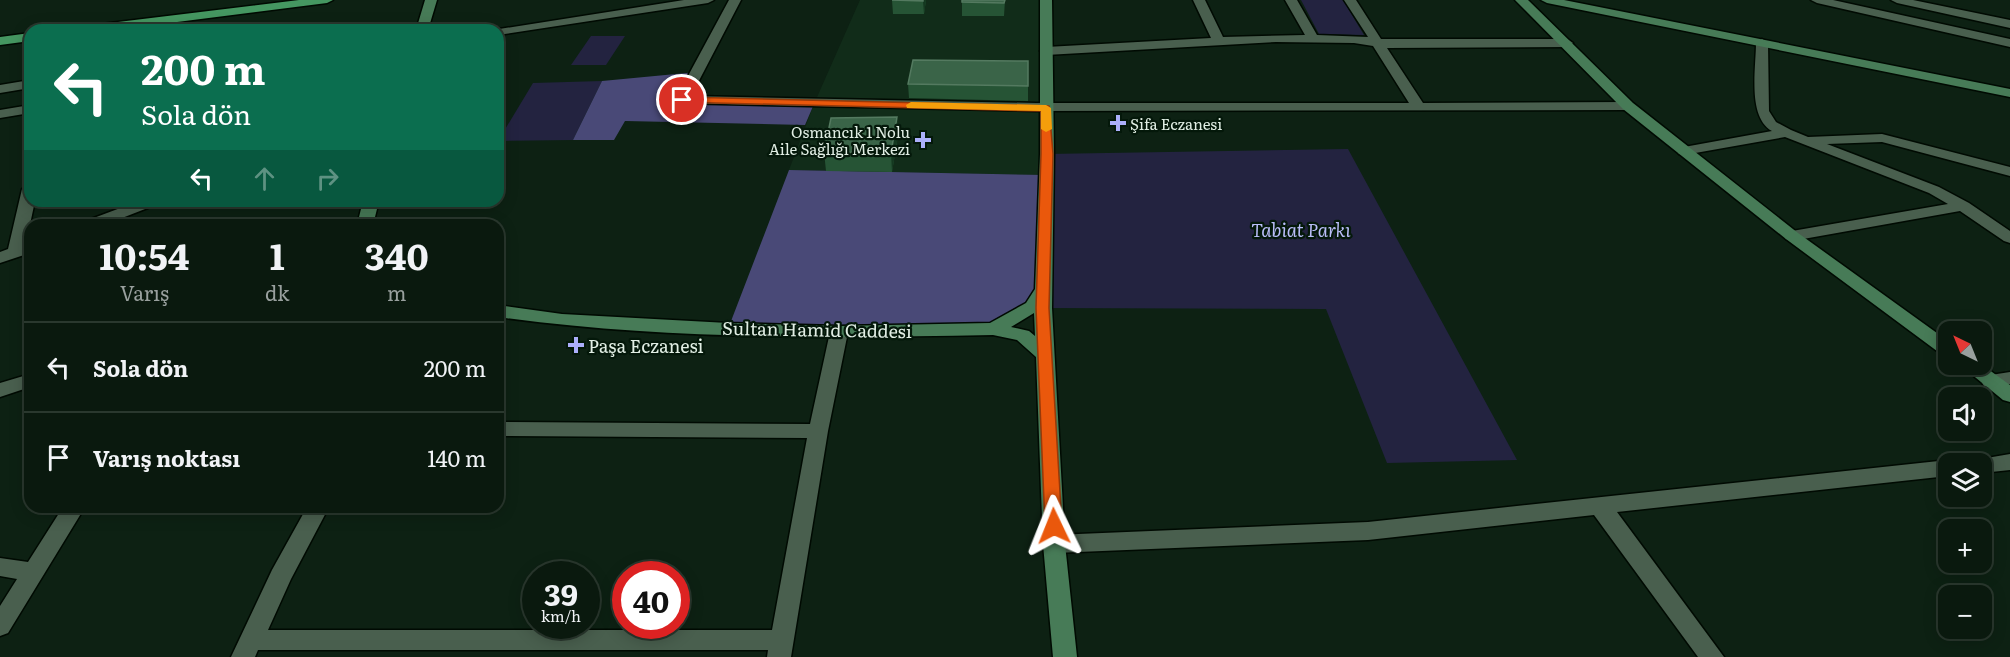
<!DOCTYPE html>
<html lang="tr">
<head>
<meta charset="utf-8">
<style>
	body { margin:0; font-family:Literata,serif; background:#132217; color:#f1f3f6; height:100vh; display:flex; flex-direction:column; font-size:22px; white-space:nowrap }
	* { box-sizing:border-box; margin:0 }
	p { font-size:20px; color:#99a09e }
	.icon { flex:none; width:33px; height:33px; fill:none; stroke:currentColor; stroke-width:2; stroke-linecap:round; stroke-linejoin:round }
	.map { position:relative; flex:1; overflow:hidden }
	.side { position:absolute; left:24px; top:219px; width:480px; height:294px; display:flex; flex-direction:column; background:#0a190e; border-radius:18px; box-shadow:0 3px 15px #0003,0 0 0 2px #2a382e }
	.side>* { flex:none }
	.hud { position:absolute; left:24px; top:24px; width:480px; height:183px; border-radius:18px; box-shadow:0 3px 15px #0003,0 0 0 2px #2a382e; background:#0b6e4f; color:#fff; overflow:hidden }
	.needle { width:39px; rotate:317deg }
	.buttons { position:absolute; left:1938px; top:321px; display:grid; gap:12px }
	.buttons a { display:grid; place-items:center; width:54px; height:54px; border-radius:12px; background:#0a190e; box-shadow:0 3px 15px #0003,0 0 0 2px #2a382e; font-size:30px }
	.speed { position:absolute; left:522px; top:561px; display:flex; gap:12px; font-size:30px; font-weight:700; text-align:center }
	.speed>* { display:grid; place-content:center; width:78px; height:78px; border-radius:50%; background:#0a190e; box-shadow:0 3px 15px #0003,0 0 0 2px #2a382e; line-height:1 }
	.speed small { font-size:15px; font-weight:400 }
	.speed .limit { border:9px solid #d22; background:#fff; color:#111 }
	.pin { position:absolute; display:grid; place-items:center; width:51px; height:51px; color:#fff; margin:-26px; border:3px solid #fff; border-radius:50%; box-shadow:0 2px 6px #0007 }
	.me { position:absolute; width:66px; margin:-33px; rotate:358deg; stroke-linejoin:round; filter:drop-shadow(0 0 4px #0008) }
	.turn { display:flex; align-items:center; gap:21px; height:126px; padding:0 18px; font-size:27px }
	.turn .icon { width:78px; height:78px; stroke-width:2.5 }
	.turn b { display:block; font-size:42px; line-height:51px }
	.lanes { display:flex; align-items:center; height:57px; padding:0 18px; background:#0003; justify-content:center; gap:30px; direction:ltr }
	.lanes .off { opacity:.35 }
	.eta { display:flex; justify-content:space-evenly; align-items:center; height:102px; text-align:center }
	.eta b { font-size:36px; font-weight:700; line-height:42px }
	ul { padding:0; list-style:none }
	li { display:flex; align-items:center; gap:18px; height:90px; padding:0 18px; border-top:2px solid #2a382e }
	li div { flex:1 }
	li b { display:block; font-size:22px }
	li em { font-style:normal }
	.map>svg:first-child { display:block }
	.built { fill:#112c19 }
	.green { fill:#232340 }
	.forest { fill:#494977 }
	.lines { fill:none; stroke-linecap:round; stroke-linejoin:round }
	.street-casing { stroke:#000a02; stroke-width:3 }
	.secondary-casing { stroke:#000a02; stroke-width:3 }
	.primary-casing { stroke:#000a02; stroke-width:3 }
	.street { fill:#495f4e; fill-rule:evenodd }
	.secondary { fill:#477b57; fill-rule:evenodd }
	.primary { fill:#459761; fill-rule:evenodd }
	.wall { fill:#265435 }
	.shaded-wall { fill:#143820 }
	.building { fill:#3a6448; stroke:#547a60; stroke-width:1.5 }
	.route { fill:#ea580c; stroke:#983908; stroke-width:1.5 }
	.slow { fill:#f59e0b }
	.poi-dot { fill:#acaffb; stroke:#04180a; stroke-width:2 }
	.labels { text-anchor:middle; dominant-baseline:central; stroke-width:4.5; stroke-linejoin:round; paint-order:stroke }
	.far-poi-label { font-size:15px; fill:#e1eee4; stroke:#04180a; text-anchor:start }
	.park-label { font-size:18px; font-style:italic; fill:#babdf9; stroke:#04180a }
	.street-label { font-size:18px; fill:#e1eee4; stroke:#04180a }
	.poi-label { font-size:18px; fill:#e1eee4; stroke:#04180a; text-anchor:start }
</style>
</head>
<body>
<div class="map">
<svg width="2010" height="657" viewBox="0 0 2010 657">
	<rect width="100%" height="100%" fill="#0d2113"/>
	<path class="built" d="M 860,0 L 1046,0 L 1046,175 L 789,170 L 814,104 Z"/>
	<path class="green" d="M 1301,0 L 1343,0 L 1364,35 L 1319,34 Z
		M 591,36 L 625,36 L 606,65 L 571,65 Z
		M 602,81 L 573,140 L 498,141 L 533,83 Z
		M 1348,149 L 1517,460 L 1387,463 L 1326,309 L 1043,308 L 1047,154 Z"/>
	<path class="forest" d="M 697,72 L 682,99 L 814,104 L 805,125 L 625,121 L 614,140 L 573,140 L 602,81 Z
		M 789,170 L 1046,175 L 1043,290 L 993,329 L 728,329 Z"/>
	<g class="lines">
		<defs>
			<path id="street" d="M 684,0 L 714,0 L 708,3 L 498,35 L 498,30 L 493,30 Z
				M 729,0 L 741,0 L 691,96 L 1036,103 L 1409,103 L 1373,46 L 1354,43 L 1276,42 L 1046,55 L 1040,51 L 1046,47 L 1211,38 L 1193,0 L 1205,0 L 1223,37 L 1305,35 L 1285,0 L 1297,0 L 1317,35 L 1368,37 L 1344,0 L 1356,0 L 1381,39 L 1567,39 L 1573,43 L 1567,47 L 1387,48 L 1423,103 L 1628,102 L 1635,106 L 1628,110 L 1036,111 L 677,103 L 675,100 Z
				M 1811,0 L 1833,0 L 2010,39 L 2010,47 L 1817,3 Z
				M 1891,0 L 1913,0 L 2010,20 L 2010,28 L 1897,3 Z
				M 1762,39 L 1768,43 L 1769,111 L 1776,122 L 1791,130 L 1808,137 L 1882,134 L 2010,167 L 2010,176 L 1882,142 L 1827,144 L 1939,187 L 1969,203 L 2010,231 L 2010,243 L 2004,241 L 1960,211 L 1792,241 L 1786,239 L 1784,236 L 1786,233 L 1792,231 L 1948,204 L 1929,193 L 1785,137 L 1684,155 L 1679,154 L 1677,151 L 1684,147 L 1772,131 C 1747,117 1756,68 1756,43 Z
				M 30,80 L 30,88 L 0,93 L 0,85 Z
				M 30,105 L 30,113 L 0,118 L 0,110 Z
				M 30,184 L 30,201 L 35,201 L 26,243 L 30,242 L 30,253 L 0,263 L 0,252 L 8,249 L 22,189 Z
				M 139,201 L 161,201 L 158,204 L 104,225 L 81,225 L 83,222 Z
				M 839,326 L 845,328 L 848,332 L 828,431 L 791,657 L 767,657 L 768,650 L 258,650 L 255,657 L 231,657 L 272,570 L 307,507 L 329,507 L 291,579 L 268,630 L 772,630 L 807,438 L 498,436 L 498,422 L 810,424 L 830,332 L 833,328 Z
				M 2010,372 L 2010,384 L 1991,387 L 1984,386 L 1981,381 L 1984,376 Z
				M 30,374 L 30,387 L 0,397 L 0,383 Z
				M 2010,454 L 2010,470 L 1982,473 L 1982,464 L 1972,464 L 1975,460 Z
				M 1948,460 L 1956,464 L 1948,464 L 1948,476 L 1617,512 L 1724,657 L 1698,657 L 1594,515 L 1368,540 L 1054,553 L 1046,550 L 1043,544 L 1046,538 L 1054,535 L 1368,522 Z
				M 63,507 L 85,507 L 8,633 L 0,636 L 0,606 L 17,579 L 0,576 L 0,558 L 28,562 Z"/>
			<path id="secondary" d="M 425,0 L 437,0 L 428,30 L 416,30 Z
				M 1040,0 L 1052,0 L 1054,154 L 1052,308 L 1065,544 L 1077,657 L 1053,657 L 1043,544 L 1036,357 L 1017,340 L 993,335 C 828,338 662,340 498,317 L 498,305 L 562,314 L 728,323 L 839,326 L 990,323 L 1026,303 L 1035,289 L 1040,154 ZM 1034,313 L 1035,336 L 1029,331 L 1011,327 Z
				M 1515,0 L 1528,0 L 1633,103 L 1798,233 L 1948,341 L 1948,356 L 1941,354 L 1786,239 L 1623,109 Z
				M 1541,0 L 1564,0 L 2010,89 L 2010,97 L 1547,3 Z
				M 363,201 L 379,201 L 373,225 L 357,225 Z
				M 1959,364 L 1981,364 L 2010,385 L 2010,402 L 2003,400 Z"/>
			<path id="primary" d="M 299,0 L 333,0 L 327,3 L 114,30 L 79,30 L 85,26 Z
				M 30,33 L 30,41 L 0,45 L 0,37 Z"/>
		</defs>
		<use href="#street" class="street-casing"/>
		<use href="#secondary" class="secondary-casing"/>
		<use href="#primary" class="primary-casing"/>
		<use href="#street" class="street"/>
		<use href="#secondary" class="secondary"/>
		<use href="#primary" class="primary"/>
	</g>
	<path class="wall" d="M 892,0 L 926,0 L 924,14 L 893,14 Z
		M 962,0 L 1005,0 L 1004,16 L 962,16 Z
		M 1028,61 L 1028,101 L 909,98 L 908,84 Z
		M 897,117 L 898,136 L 892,172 L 826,171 L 824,152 Z"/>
	<path class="shaded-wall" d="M 923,0 L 926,0 L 924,14 L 923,1 Z
		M 897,117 L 898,136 L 892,172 L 891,153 Z"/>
	<path class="building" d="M 892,0 L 923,0 L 923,1 Z
		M 962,0 L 1005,0 L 1004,3 L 962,2 Z
		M 913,60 L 1028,61 L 1028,86 L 908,84 Z
		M 897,117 L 891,153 L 824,152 L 831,118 Z"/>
	<path class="route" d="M 682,97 L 1049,106 L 1053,154 L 1049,308 L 1062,526 L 1060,530 L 1054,532 L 1048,530 L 1045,526 L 1036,308 L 1041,154 L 1041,111 L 678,102 L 678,98 Z"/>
	<path class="slow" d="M 911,102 L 1046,105 L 1051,108 L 1052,129 L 1046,132 L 1041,129 L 1041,111 L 907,108 L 906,105 Z"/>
	<g class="poi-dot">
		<path d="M1115 114h6v6h6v6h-6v6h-6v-6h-6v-6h6z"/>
		<path d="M920 131h6v6h6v6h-6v6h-6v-6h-6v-6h6z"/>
		<path d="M573 336h6v6h6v6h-6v6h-6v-6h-6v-6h6z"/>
	</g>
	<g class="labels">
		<g class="far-poi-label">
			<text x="1130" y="123">Şifa Eczanesi</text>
			<text x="910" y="131" text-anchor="end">Osmancık 1 Nolu<tspan x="910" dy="17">Aile Sağlığı Merkezi</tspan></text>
		</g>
		<g class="park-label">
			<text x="1301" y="229">Tabiat Parkı</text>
		</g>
		<g class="street-label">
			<text transform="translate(817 329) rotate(1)">Sultan Hamid Caddesi</text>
		</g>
		<g class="poi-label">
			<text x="588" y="345">Paşa Eczanesi</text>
		</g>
	</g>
</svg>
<div class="buttons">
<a><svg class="needle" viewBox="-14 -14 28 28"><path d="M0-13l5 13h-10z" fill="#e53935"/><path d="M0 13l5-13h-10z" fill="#99a09e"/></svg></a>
<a><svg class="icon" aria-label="sound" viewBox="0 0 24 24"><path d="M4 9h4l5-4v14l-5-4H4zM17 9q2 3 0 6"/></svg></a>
<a><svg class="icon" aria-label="layers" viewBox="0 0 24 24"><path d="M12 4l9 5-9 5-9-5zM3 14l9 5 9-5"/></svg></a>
<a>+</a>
<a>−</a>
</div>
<div class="speed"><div>39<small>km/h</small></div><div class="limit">40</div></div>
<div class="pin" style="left:682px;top:100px;background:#d93025"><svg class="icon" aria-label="arrive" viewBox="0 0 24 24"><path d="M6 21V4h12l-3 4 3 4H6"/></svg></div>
<svg class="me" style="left:1054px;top:526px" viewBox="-20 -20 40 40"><path d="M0-17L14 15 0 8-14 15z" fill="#ea580c" stroke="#fff" stroke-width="4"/></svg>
<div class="hud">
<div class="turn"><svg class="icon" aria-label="left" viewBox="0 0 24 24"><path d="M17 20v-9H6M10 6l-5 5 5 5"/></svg><div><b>200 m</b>Sola dön</div></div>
<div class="lanes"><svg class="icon" aria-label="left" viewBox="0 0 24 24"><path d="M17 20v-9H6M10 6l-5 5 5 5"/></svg><svg class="icon off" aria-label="ahead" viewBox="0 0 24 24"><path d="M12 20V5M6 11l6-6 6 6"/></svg><svg class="icon off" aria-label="right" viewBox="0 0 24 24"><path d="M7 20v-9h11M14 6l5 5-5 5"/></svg></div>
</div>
<section class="side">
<div class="eta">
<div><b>10:54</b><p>Varış</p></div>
<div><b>1</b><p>dk</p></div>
<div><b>340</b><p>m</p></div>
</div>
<ul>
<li><svg class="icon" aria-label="left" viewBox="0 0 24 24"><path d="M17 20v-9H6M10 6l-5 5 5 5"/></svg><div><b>Sola dön</b></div><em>200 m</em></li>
<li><svg class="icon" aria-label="arrive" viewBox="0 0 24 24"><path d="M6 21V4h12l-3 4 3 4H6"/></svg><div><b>Varış noktası</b></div><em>140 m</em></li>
</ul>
</section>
</div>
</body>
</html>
